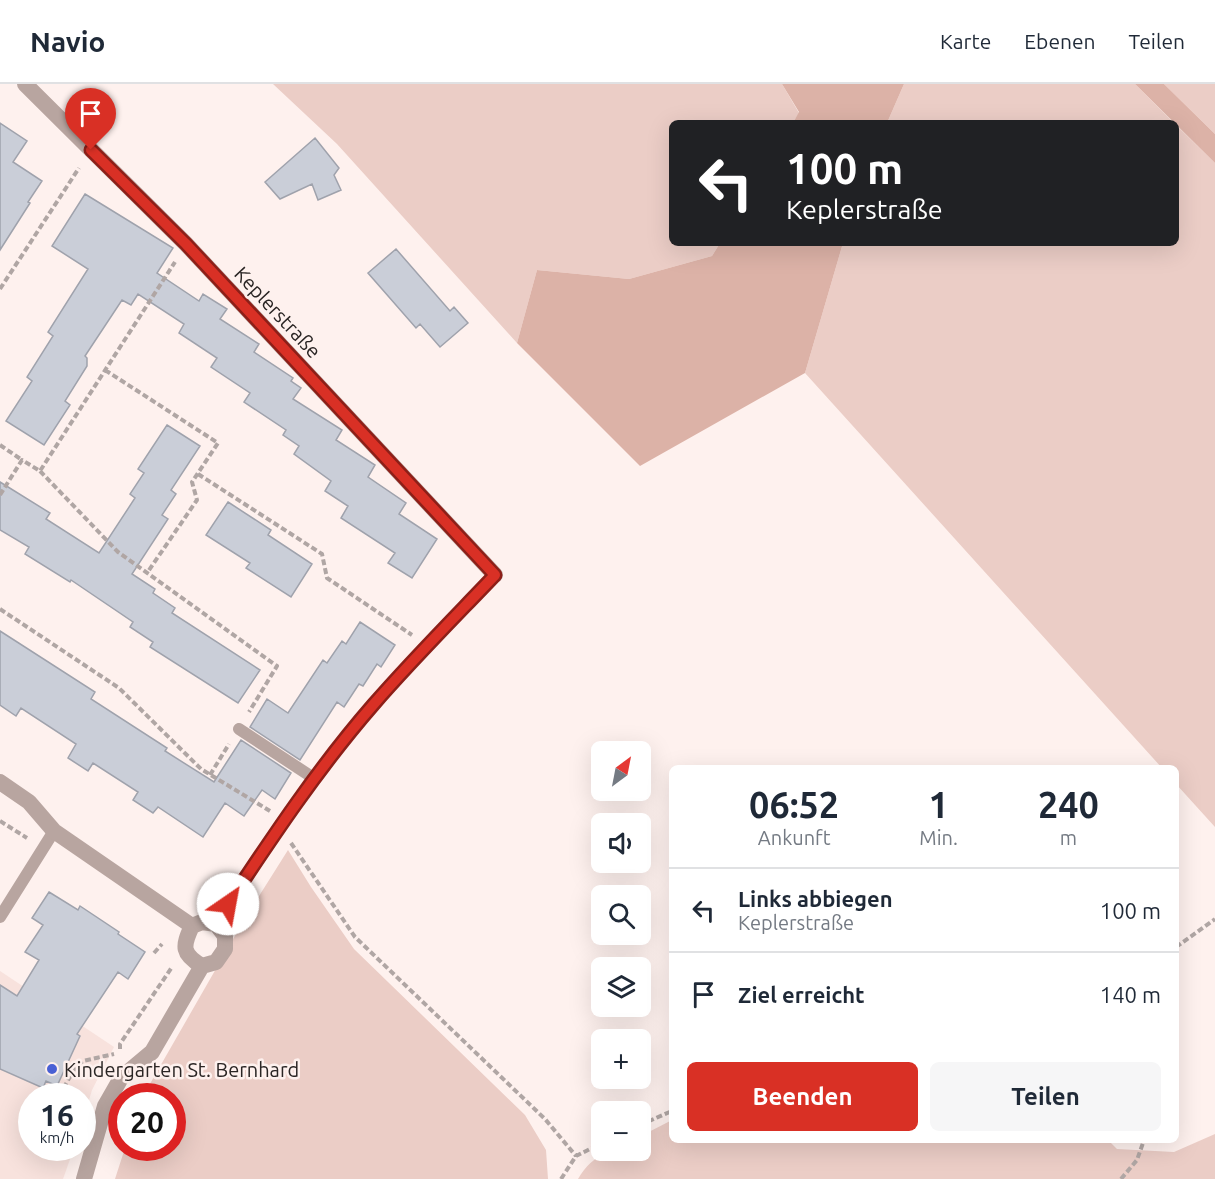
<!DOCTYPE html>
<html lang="de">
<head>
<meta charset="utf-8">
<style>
	body { margin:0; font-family:Ubuntu,sans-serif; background:#f6f6f7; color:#1f2937; height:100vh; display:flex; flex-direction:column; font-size:22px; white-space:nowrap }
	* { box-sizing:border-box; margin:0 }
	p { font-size:20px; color:#747a83 }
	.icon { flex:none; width:33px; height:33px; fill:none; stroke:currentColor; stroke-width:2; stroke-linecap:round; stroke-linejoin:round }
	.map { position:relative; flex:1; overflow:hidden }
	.side { position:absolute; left:669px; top:681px; width:510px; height:378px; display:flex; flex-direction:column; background:#fff; border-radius:9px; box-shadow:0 6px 24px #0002 }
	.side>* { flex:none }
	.banner { position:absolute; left:669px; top:36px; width:510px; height:126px; border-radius:9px; box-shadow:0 6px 24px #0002; background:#202124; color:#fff; overflow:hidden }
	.needle { width:39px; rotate:32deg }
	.controls { position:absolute; left:591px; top:657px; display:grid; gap:12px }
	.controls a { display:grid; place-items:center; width:60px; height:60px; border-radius:9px; background:#fff; box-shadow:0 6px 24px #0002; font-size:30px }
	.speed { position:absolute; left:18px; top:999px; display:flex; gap:12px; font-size:30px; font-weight:700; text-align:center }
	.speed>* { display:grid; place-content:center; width:78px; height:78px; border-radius:50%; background:#fff; box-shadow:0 6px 24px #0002; line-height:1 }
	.speed small { font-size:15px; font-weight:400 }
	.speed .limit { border:9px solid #d22; background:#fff; color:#111 }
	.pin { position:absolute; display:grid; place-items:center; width:51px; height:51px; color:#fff; margin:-62px -26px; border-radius:50% 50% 50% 0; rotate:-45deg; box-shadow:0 0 6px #0007 }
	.pin .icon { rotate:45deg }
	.me { position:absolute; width:66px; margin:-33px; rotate:33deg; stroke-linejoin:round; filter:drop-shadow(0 0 4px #0008) }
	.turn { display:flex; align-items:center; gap:21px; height:126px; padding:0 18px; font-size:27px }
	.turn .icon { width:78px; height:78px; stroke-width:2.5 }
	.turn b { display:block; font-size:42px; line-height:51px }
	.eta { display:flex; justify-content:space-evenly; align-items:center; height:102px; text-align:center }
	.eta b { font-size:36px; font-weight:700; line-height:42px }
	.action { display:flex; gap:12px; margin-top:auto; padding:12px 18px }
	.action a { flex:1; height:69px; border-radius:9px; background:#d93025; color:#fff; font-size:24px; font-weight:700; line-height:69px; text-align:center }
	.action a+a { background:#f6f6f7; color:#1f2937 }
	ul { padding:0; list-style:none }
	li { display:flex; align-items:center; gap:18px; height:84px; padding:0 18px; border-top:2px solid #e0e1e3 }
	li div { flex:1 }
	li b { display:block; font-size:22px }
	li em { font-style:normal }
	header { display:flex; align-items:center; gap:36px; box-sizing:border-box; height:84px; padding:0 30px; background:#fff; border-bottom:2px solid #e0e1e3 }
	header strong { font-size:28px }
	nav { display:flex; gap:33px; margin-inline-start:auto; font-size:21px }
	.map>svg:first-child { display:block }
	.built { fill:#f8e2dd }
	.green { fill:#ebcdc6 }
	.forest { fill:#dcb2a7 }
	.building { fill:#caced8; stroke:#9fa2ac; stroke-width:1.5 }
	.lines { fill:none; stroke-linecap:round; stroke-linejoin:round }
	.path { stroke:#b0a6a4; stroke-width:4; stroke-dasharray:6 3; stroke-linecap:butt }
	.service { stroke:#b8a5a0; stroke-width:12 }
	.minor { stroke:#b8a5a0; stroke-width:16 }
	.route-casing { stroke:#8d1f18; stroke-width:15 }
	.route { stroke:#d93025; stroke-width:10 }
	.poi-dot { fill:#4a61d5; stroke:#fef1ee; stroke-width:2 }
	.labels { text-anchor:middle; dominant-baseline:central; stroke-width:5; stroke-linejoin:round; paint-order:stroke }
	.street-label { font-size:20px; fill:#2a2524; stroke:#fef1ee }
	.poi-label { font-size:20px; fill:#2a2524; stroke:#fef1ee; text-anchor:start }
</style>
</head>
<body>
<header>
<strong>Navio</strong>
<nav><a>Karte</a><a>Ebenen</a><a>Teilen</a></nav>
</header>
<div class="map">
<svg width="1215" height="1095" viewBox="0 0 1215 1095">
	<rect width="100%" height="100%" fill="#fef1ee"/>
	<path class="built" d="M 0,887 L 114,963 L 92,1006 L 83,1036 L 82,1012 L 32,1012 L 32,1064 L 74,1064 L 63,1095 L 0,1095 Z"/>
	<path class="green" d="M 273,0 L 782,0 L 799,29 L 793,39 L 672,39 L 672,159 L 720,159 L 712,172 L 629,195 L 537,186 L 517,259 L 337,60 Z
		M 904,0 L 1135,0 L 1174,39 L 887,39 Z
		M 1164,0 L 1215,0 L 1215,50 Z
		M 1176,41 L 1215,79 L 1215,743 L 1176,700 L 1176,684 L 1162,684 L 805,289 L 843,159 L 1176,159 Z
		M 288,766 L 311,803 L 354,865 L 525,1031 L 546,1066 L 548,1095 L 115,1095 L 125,1064 L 172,1064 L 172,1012 L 143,1012 L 244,836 Z
		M 672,1036 L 672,1056 L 1108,1056 L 1117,1065 L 1174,1068 L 1215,1050 L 1215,1095 L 578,1095 C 594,1068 612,1066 640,1066 L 641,1052 Z"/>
	<path class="forest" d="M 782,0 L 904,0 L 887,39 L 793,39 L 799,28 Z
		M 1135,0 L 1164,0 L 1215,50 L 1215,79 Z
		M 720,159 L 843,159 L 805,289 L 640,382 L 517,259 L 537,186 L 629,195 L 712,172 Z"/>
	<path class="building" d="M 0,39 L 27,57 L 13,78 L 42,97 L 28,118 L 30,119 L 0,166 Z
		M 315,54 L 339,84 L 334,91 L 341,106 L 318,116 L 312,100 L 280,115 L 265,98 Z
		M 85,110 L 173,164 L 157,189 L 199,217 L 203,210 L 227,225 L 220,235 L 259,260 L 254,268 L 293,294 L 291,297 L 301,304 L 293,315 L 342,346 L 336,356 L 375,381 L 368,393 L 406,419 L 399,430 L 437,455 L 412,494 L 388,479 L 395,469 L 341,434 L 348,422 L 325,407 L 331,397 L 294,370 L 299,362 L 283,351 L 286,346 L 244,318 L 250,309 L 211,283 L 217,274 L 179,249 L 184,240 L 138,210 L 131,221 L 122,216 L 85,272 L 87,274 L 87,282 L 65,317 L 70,321 L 44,361 L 6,337 L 32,297 L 27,293 L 53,252 L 48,248 L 88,185 L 52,162 Z
		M 396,165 L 450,227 L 454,223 L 468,239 L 440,263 L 420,240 L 416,244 L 368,189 Z
		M 167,341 L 200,362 L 171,406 L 176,410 L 162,431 L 168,435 L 132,490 L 155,505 L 153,509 L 175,524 L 172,529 L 260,586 L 238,619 L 150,563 L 153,558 L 130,543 L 133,538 L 71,496 L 70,498 L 25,470 L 29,463 L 0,446 L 0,398 L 50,429 L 46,435 L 99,469 L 135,414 L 130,410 L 144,389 L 138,385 Z
		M 228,418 L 271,446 L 268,451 L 312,480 L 291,513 L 246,484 L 250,479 L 206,451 Z
		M 360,538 L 395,561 L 381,583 L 377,580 L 363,602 L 359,600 L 344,623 L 337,618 L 300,676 L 250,643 L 267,615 L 288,629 L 323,576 L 327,579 L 342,557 L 346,560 Z
		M 0,547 L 95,608 L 91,615 L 167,664 L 165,667 L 214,698 L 241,656 L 291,689 L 275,715 L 262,706 L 244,732 L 225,719 L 203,753 L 158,723 L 153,729 L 133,716 L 138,708 L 93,679 L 88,687 L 68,674 L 76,660 L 21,624 L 16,632 L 0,621 Z
		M 49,808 L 78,826 L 80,822 L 119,848 L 118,850 L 145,868 L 128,895 L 118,888 L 77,950 L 80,952 L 57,1002 L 46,997 L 43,1004 L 0,985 L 0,901 L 17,912 L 39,876 L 25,868 L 43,841 L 32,834 Z"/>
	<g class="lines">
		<path class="path" d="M 0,205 L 79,84
			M 105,286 L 218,359 L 192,398 L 197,416 L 147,489
			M 0,361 L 22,376
			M 40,387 L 118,468 L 277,582 L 249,628
			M 198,390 L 322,470 L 327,494 L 412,551
			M 0,411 L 22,376 L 40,387 L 175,178
			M 0,525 L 119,604 L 201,685 L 270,727
			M 210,691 L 229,660
			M 0,737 L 27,754
			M 291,759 L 355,853 L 545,1035 L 576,1072
			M 1176,863 L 1215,835
			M 154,869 L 162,860
			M 120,965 L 120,960 L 172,883
			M 59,1012 L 75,984 L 83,977 L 114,970
			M 640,1041 L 672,1027
			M 561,1095 L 576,1072 L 602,1059
			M 1121,1095 L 1137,1076 L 1144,1056"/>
		<path class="service" d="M 239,645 L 315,695
			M 0,833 L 54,747
			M 216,840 C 265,765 314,689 373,621 C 411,576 454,534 495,491"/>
		<path class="minor" d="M 25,0 L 186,160 L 495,491
			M 0,698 L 29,718 L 54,747 L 192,842
			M 84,1095 L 105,1022 L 121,994 L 152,968 L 202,882 L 216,878 L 225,865 L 225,852 L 216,840 L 202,838 L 192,842 C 182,863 182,870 202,882"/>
	</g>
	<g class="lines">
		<defs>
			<path id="route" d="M 91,66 L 186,160 L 495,491 C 454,534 412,576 373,621 C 319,683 273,752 228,820"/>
		</defs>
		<use href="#route" class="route-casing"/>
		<use href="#route" class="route"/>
	</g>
	<circle class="poi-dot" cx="52" cy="985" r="6"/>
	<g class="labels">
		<g class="street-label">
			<text transform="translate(278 228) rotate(47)">Keplerstraße</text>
		</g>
		<g class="poi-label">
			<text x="64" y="985">Kindergarten St. Bernhard</text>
		</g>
	</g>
</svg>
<div class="controls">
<a><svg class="needle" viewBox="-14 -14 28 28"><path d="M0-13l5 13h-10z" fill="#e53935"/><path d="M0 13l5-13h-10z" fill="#747a83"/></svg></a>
<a><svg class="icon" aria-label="sound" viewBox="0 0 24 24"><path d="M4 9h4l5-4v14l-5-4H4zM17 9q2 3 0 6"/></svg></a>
<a><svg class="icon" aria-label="search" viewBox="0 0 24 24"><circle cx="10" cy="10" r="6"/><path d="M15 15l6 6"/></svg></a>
<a><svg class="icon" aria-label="layers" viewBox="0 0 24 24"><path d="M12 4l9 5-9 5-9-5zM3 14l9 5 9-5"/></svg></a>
<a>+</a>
<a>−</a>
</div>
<div class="speed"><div>16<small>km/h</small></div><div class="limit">20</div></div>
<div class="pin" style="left:91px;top:66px;background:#d93025"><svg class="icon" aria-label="arrive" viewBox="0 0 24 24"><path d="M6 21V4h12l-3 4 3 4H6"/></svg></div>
<svg class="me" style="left:228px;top:820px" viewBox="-20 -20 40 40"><circle r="19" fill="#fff"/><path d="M0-13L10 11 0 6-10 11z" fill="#d93025"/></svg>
<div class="banner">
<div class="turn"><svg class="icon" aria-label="left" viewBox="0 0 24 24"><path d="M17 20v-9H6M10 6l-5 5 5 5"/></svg><div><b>100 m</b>Keplerstraße</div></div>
</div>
<section class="side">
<div class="eta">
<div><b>06:52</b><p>Ankunft</p></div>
<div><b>1</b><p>Min.</p></div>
<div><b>240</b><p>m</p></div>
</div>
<ul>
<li><svg class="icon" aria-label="left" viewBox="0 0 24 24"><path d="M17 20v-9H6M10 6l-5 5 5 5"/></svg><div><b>Links abbiegen</b><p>Keplerstraße</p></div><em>100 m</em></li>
<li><svg class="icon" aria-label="arrive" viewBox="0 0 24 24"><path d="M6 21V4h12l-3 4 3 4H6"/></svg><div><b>Ziel erreicht</b></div><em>140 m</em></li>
</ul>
<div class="action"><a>Beenden</a><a>Teilen</a></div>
</section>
</div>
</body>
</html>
